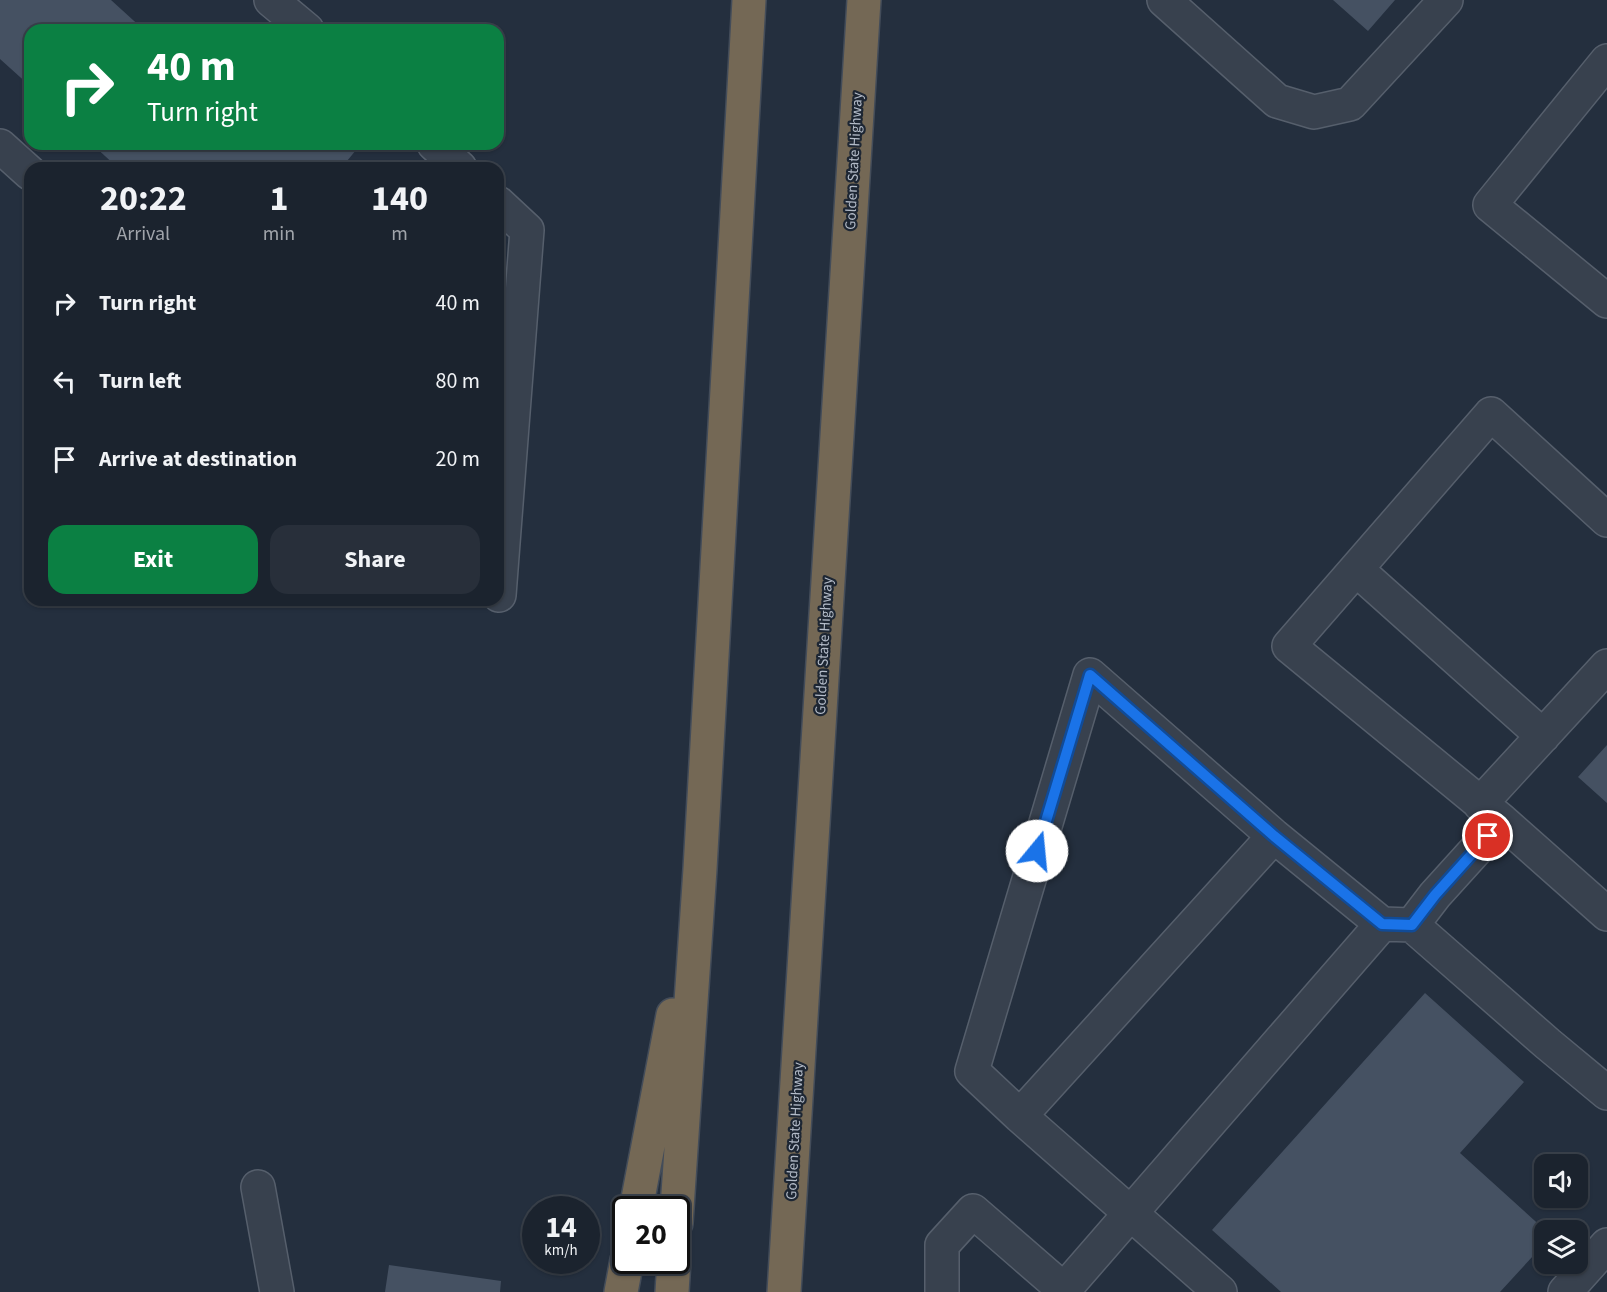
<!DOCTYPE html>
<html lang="en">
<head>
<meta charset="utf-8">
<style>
	body { margin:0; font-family:"Source Sans 3",sans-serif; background:#282f3a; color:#f1f3f6; height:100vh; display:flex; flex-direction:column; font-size:22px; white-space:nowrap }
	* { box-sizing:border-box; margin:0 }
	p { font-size:20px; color:#a0a4aa }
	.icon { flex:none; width:33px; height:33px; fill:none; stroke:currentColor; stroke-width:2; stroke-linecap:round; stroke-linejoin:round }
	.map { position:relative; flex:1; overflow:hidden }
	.drawer { position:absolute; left:24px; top:162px; width:480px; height:444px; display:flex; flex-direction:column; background:#1b232e; border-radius:18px; box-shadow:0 2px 4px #0004,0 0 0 2px #39404a }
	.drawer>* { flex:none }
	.banner { position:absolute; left:24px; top:24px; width:480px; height:126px; border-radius:18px; box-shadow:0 2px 4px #0004,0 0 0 2px #39404a; background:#0b8043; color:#fff; overflow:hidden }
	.controls { position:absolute; left:1534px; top:1154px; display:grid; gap:12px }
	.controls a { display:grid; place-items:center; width:54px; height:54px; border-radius:12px; background:#1b232e; box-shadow:0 2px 4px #0004,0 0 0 2px #39404a; font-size:30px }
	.speed { position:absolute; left:522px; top:1196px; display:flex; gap:12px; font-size:30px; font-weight:700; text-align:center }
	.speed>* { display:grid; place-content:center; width:78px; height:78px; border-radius:50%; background:#1b232e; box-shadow:0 2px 4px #0004,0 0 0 2px #39404a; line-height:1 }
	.speed small { font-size:15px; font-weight:400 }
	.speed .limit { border:3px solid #111; border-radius:9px; background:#fff; color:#111 }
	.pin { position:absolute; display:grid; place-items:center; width:51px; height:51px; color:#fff; margin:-26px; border:3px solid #fff; border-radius:50%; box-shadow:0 2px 6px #0007 }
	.me { position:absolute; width:66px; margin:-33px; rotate:17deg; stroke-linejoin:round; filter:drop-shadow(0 0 4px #0008) }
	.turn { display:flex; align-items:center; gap:21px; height:126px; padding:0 24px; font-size:27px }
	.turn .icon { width:78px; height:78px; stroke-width:2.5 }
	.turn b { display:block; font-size:42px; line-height:51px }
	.eta { display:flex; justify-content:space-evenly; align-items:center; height:102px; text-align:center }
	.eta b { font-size:36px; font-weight:700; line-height:42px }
	.cta { display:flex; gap:12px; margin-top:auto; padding:12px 24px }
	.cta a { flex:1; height:69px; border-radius:18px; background:#0b8043; color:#fff; font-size:24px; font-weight:700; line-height:69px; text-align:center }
	.cta a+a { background:#282f3a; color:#f1f3f6 }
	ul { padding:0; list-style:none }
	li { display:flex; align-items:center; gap:18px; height:78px; padding:0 24px }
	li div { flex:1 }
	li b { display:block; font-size:22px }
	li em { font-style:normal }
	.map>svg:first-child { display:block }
	.building { fill:#455162 }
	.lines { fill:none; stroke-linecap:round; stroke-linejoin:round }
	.minor-casing { stroke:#565f6c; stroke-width:36 }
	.highway-casing { stroke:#434c59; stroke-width:36 }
	.minor { stroke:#38414e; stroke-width:33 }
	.highway { stroke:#746855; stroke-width:33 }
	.route-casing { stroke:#114b97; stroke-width:15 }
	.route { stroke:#1a73e8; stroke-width:10 }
	.labels { text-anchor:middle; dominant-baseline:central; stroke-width:4.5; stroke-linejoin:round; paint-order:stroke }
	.street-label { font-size:15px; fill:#b4bcc9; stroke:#1d2633 }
</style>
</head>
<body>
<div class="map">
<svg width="1607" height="1292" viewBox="0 0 1607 1292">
	<rect width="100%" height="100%" fill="#242f3e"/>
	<path class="building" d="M 0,0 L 111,0 L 144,30 L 30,30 L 30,86 L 0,59 Z
		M 1333,0 L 1395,0 L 1368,31 Z
		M 92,144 L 361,144 L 347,161 L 354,168 L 118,168 Z
		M 1607,745 L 1607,803 L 1578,777 Z
		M 1425,993 L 1524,1082 L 1460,1153 L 1545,1230 L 1545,1243 L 1500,1292 L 1281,1292 L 1212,1230 Z
		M 389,1265 L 501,1281 L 500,1292 L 385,1292 Z"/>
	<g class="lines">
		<defs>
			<path id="minor" d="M 271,0 L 307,30
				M 1164,0 L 1277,101 L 1314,112 L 1350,104 L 1446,0
				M 1607,61 L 1490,205 L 1607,301
				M 434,144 L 460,168
				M 0,146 L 30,173
				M 498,203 L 527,230 L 499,595 L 498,594
				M 1607,520 L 1491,414 L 1289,646 L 1502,821 L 1607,914
				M 1356,569 L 1543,736
				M 1480,804 L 1607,666
				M 1412,925 L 1435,895 L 1502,821
				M 1020,1116 L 1274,836
				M 258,1187 L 277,1292
				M 942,1292 L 942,1245 L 973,1211 L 1064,1290
				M 1062,1292 L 1382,924
				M 1220,1292 L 1020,1116 L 972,1071 L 1090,675 L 1274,836 L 1382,924 L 1412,925 L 1548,1044 L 1607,1093
				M 1565,1292 L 1607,1245"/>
			<path id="highway" d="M 636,1209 L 673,1015
				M 676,1223 L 700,869 L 749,0
				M 621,1292 L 627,1260
				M 672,1292 L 674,1260
				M 784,1292 L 864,0"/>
		</defs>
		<use href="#minor" class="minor-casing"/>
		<use href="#highway" class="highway-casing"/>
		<use href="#minor" class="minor"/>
		<use href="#highway" class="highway"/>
	</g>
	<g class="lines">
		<defs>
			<path id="route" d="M 1037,851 L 1090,675 L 1274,836 L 1382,924 L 1412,925 L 1435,895 L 1488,836"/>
		</defs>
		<use href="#route" class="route-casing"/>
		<use href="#route" class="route"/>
	</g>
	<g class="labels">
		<g class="street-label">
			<text transform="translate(854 161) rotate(-87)">Golden State Highway</text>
			<text transform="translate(824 646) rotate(-87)">Golden State Highway</text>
			<text transform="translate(795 1131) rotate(-87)">Golden State Highway</text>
		</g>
	</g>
</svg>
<div class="controls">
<a><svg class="icon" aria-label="sound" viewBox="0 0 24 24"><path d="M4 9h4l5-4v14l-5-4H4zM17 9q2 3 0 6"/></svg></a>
<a><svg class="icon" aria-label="layers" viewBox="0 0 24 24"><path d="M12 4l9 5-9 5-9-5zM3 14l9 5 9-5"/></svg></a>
</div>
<div class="speed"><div>14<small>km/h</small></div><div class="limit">20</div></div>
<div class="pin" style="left:1488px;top:836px;background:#d93025"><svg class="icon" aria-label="arrive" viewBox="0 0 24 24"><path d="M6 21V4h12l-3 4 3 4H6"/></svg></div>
<svg class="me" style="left:1037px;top:851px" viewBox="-20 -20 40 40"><circle r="19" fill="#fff"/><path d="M0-13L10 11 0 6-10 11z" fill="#1a73e8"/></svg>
<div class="banner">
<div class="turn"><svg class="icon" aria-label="right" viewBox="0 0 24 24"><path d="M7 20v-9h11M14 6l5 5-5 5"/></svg><div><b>40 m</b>Turn right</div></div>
</div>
<section class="drawer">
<div class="eta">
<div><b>20:22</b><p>Arrival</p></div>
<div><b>1</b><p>min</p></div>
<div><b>140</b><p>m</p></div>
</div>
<ul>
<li><svg class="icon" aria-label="right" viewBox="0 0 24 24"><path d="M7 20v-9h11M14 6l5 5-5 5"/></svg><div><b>Turn right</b></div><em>40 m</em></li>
<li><svg class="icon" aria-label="left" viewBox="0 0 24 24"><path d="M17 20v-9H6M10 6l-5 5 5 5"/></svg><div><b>Turn left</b></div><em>80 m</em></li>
<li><svg class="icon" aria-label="arrive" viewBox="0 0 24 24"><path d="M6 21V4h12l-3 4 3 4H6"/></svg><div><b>Arrive at destination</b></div><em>20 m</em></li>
</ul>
<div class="cta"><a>Exit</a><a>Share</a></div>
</section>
</div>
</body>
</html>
